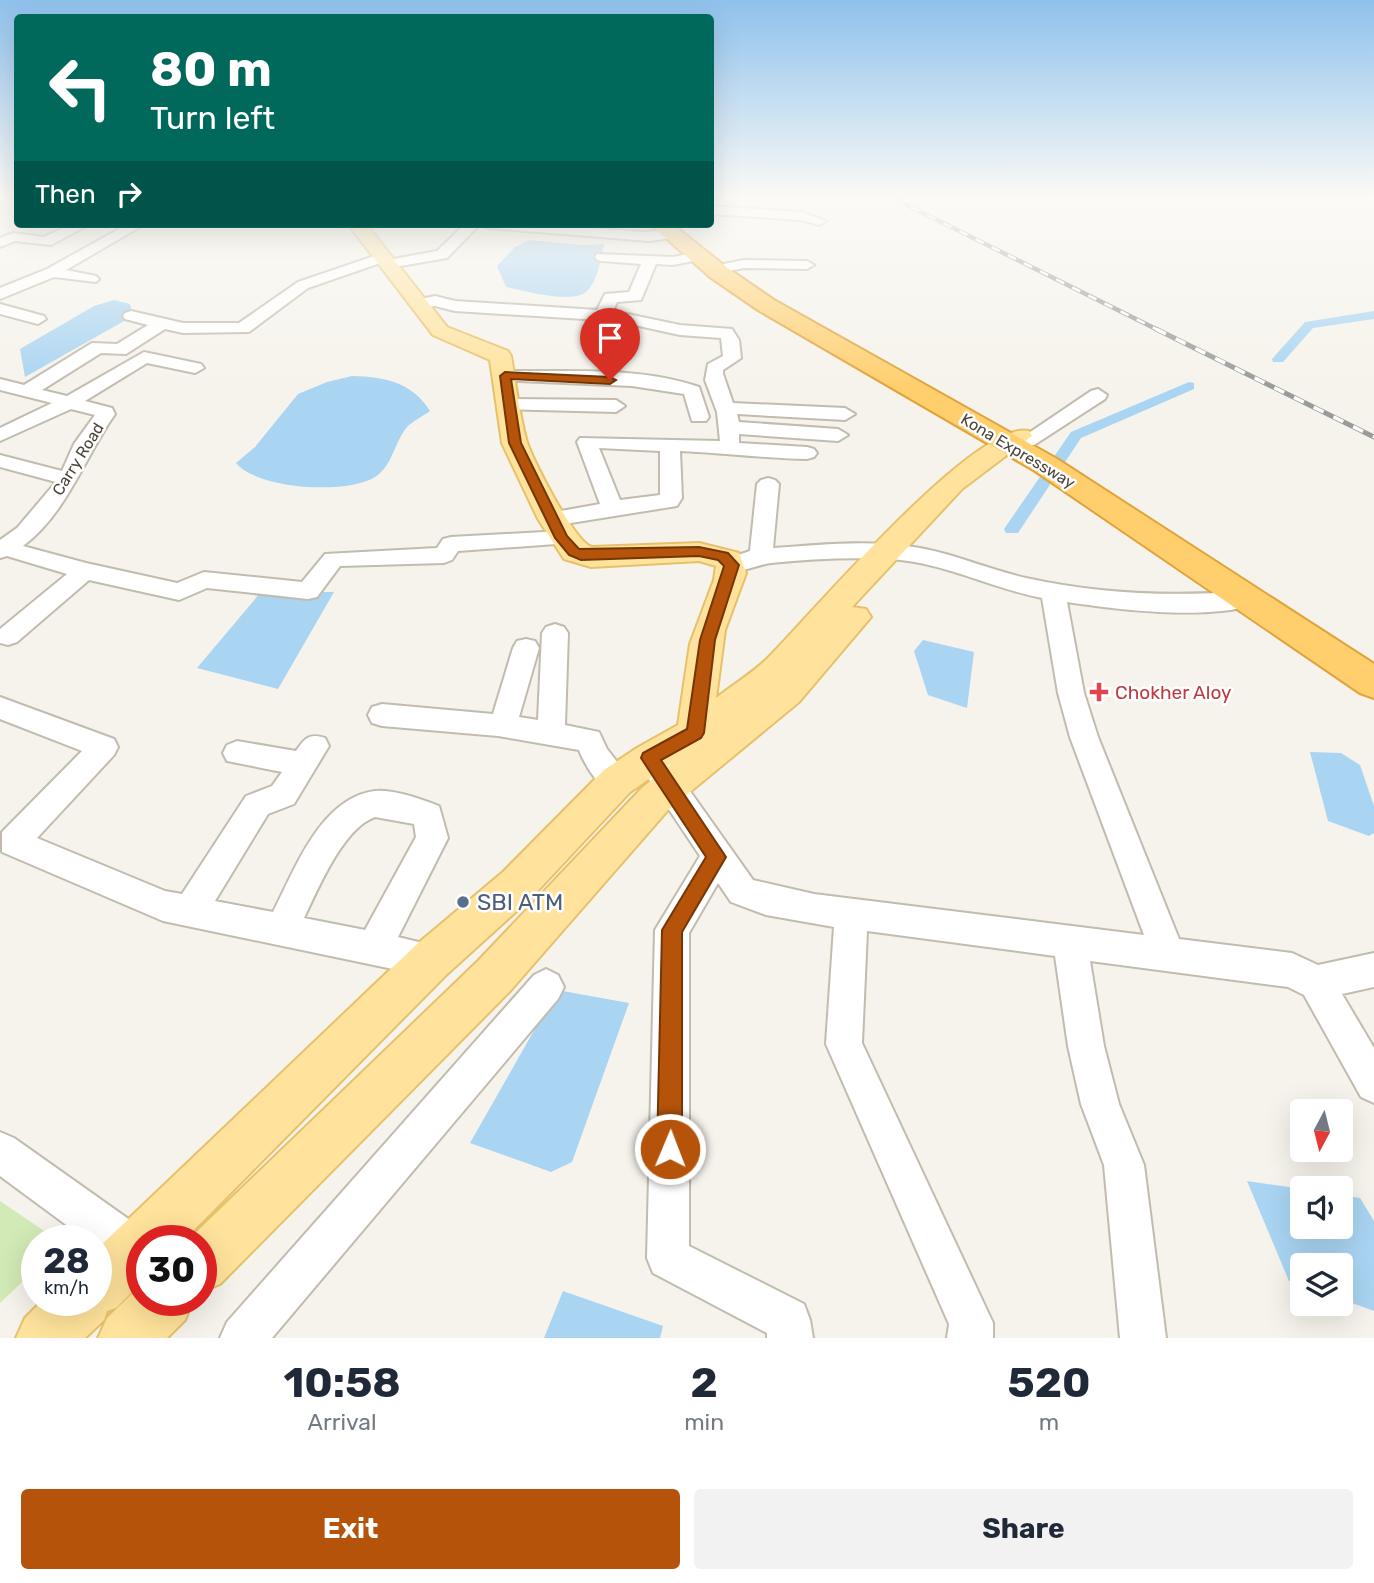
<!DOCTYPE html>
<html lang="en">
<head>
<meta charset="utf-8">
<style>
	body { margin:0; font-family:Rubik,sans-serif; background:#f2f2f3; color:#1f2937; height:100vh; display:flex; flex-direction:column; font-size:26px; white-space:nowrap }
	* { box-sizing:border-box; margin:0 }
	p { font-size:23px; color:#747a83 }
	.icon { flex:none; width:38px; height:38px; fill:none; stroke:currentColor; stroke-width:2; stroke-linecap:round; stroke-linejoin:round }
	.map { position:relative; height:1338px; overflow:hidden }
	.details { display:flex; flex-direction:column; background:#fff; flex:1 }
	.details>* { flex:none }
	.banner { position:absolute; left:14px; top:14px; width:700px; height:214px; border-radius:7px; box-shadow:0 7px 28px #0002; background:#00695c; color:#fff; overflow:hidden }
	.needle { width:46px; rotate:187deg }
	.controls { position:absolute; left:1290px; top:1099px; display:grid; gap:14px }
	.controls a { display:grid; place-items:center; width:63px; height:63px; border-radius:7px; background:#fff; box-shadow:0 7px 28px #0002; font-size:35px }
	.speed { position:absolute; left:21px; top:1225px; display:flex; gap:14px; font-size:35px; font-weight:700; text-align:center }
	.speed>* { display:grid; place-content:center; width:91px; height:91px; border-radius:50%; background:#fff; box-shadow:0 7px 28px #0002; line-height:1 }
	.speed small { font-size:18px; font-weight:400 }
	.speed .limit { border:10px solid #d22; background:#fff; color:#111 }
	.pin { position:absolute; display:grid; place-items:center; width:60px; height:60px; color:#fff; margin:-72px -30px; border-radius:50% 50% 50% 0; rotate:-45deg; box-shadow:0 0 7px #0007 }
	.pin .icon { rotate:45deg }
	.me { position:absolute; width:77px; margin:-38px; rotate:1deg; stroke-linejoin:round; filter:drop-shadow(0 0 5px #0008) }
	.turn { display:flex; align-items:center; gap:24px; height:147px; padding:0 21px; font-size:32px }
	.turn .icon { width:91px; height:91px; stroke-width:2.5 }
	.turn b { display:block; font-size:49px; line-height:60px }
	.then { display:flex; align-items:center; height:66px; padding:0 21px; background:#0003; gap:14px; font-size:26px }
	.eta { display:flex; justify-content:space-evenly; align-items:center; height:119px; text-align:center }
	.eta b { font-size:42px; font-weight:700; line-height:49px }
	.primary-button { display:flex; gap:14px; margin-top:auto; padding:14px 21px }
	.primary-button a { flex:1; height:80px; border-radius:7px; background:#b45309; color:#fff; font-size:28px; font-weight:700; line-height:80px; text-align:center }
	.primary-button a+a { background:#f2f2f3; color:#1f2937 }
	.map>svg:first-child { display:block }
	.green { fill:#d2eab5 }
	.water { fill:#a9d4f2 }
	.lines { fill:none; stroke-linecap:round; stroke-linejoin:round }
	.canal { fill:#a9d4f2; fill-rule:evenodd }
	.minor-casing { stroke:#c2bbae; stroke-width:4 }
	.major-casing { stroke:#e6c16a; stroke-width:4 }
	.highway-casing { stroke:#e0a43c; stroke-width:4 }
	.minor { fill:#fff; fill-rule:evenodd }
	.major { fill:#ffe39c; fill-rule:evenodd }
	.highway { fill:#ffcf6e; fill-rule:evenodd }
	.rail-far1-casing { stroke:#9a9a9a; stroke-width:4.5 }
	.rail-casing { stroke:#9a9a9a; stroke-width:5 }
	.rail-far1 { stroke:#fff; stroke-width:2.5; stroke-dasharray:9; stroke-linecap:butt }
	.rail { stroke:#fff; stroke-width:3.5; stroke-dasharray:11; stroke-linecap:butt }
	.route { fill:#b45309; stroke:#753606; stroke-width:2 }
	.health-dot { fill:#e0444e; stroke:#fff; stroke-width:2.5 }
	.service-dot { fill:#5c6f8a; stroke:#fff; stroke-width:2.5 }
	.labels { text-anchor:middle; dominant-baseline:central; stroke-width:5; stroke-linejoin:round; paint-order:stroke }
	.far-street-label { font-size:16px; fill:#4b4439; stroke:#fff }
	.health-label { font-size:19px; fill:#be3a42; stroke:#fff; text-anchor:start }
	.near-service-label { font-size:23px; fill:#4e5e75; stroke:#fff; text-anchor:start }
</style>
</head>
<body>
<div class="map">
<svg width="1374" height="1338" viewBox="0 0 1374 1338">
	<rect width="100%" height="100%" fill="#f6f3ec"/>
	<path class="green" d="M 0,1201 L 59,1241 L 37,1241 L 37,1268 L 0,1303 Z"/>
	<path class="water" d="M 529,240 L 582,245 L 604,244 C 602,257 596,288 583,294 C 566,302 525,291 506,287 L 497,266 L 515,247 Z
		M 114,300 L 130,304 L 133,316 L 25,377 L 20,349 L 94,306 Z
		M 352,376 C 385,377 412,382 430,411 C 423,416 413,421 407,427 C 395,441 392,467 375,477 C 347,495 257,489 236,463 L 255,447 L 298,394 L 327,382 Z
		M 261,592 L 334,592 L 278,689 L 197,668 Z
		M 923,640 L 974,652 L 967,708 L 928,695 L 914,651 Z
		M 1310,752 L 1341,753 L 1360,765 L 1374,806 L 1374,833 L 1369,836 L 1328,821 Z
		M 557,990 L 629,1003 L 572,1162 L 551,1172 L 470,1143 Z
		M 1247,1181 L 1302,1189 L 1302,1227 L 1340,1227 L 1341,1195 L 1360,1198 L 1374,1221 L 1374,1311 L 1341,1299 L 1340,1265 L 1302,1265 L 1302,1285 L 1289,1281 Z
		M 563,1291 L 663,1326 L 660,1338 L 544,1338 Z"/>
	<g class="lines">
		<path class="canal" d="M 1374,311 L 1374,319 L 1313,328 L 1283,362 L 1273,362 L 1272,359 L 1305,322 Z
			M 1189,382 L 1194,383 L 1194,389 L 1081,438 L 1018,533 L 1006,533 L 1004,529 L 1071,432 Z"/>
		<defs>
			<path id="minor" d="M 710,206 L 802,212 L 826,221 L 819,225 L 801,220 L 710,214 Z
				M 72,224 L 90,224 L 51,245 L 15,241 L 0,247 L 0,238 L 13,233 L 44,237 Z
				M 128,224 L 145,224 L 66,270 L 96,276 L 99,279 L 96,282 L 54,277 L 0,299 L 0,288 L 47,269 Z
				M 465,224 L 480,224 L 447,258 L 389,268 L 384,267 L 383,262 L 308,288 L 249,332 L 183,333 L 165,329 L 126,354 L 101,353 L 42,390 L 67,396 L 144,352 L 201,364 L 204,368 L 195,373 L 147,363 L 85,401 L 112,408 L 115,414 C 84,458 67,513 23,546 L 86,563 L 177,583 L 204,572 L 302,582 L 325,554 L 437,548 L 443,539 L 451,537 L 562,531 L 570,533 L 573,538 L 570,543 L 458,551 L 452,560 L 444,563 L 340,566 L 317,597 L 308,599 L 207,588 L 179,600 L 89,580 L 17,642 L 8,645 L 0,643 L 0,629 L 67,574 L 7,556 L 0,558 L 0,540 L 17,528 L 56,482 L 0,467 L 0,455 L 62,471 L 74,444 L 95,415 L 71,409 L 0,441 L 0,428 L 52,403 L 0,390 L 0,379 L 24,385 L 92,343 L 117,344 L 148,325 L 125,319 L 123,316 L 125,313 L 131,311 L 183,323 L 239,323 L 298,282 L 383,253 L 388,254 L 388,260 L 437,251 Z
				M 481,224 C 535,224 589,228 643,232 C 655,233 670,226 679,234 L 672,238 L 649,241 L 488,228 Z
				M 698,252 L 705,256 L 703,259 L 673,265 L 656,264 L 641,300 L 617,302 L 613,311 L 680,325 L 732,329 L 739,340 L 741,358 L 723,370 L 723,374 L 733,403 L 845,408 L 855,414 L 845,420 L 737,414 L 739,422 L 838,429 L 848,435 L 838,441 L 739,434 L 739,443 L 807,447 L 814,449 L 817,453 L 814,457 L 807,459 C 764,458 723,453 680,451 L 682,498 L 677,506 L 552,526 L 544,524 L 541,519 L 544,514 L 600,504 L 577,442 L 580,438 L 720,441 L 717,412 L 705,380 L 708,364 L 723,356 L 721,338 L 680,335 L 616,321 L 455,311 L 435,306 L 417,309 L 409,304 L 411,301 L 435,296 L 455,301 L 597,310 L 605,294 L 629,292 L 641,264 L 602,261 L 597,260 L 595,257 L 597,254 L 673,257 ZM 599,448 L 660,451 L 660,495 L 620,500 Z
				M 744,260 L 807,261 L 814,265 L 807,269 L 744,268 L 729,271 L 722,267 L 724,264 Z
				M 0,304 L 44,316 L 46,319 L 38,324 L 0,314 Z
				M 505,371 C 568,372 639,366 699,387 L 709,417 L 706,421 L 692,421 L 684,394 L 632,386 L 499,380 L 496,376 L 499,372 Z
				M 1098,389 L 1107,395 L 1105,399 L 1034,445 L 1020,445 L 1017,441 L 1091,391 Z
				M 510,399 L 616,400 L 625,406 L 616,412 L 503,409 L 501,405 L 503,401 Z
				M 768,478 L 775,480 L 779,484 L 773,548 C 817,545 864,540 907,546 C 948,551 986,569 1026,578 C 1098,594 1172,597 1245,591 L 1254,593 L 1257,599 L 1254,605 C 1202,620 1120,610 1067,602 L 1084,693 L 1098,737 L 1179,939 L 1292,953 L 1318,965 L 1374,953 L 1374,987 L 1342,994 L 1374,1048 L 1374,1103 L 1361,1097 L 1304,995 L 1288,987 L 1090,961 L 1104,1046 L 1119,1104 L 1144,1165 L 1166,1338 L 1120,1338 L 1104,1165 L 1081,1104 L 1068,1046 L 1055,956 L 867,931 L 862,1043 L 993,1323 L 993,1338 L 947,1338 L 949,1324 L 826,1044 L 834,927 L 766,915 L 731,902 L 718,883 L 689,933 L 689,1246 L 804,1304 L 810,1320 L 813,1338 L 767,1338 L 767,1333 L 653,1273 L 647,1258 L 655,930 L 700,856 L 650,781 L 645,772 L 650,763 L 660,760 L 670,763 L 753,880 L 814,894 L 1144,935 L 1070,737 L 1058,693 L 1042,598 C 991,588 942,562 890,559 C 851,557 809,559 771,563 C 755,565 739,575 724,570 L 720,565 L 724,560 L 750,551 L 757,484 L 761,480 Z
				M 555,624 L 564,627 L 568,633 L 565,725 L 599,732 L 607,749 L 632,781 L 627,790 C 625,790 618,793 616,793 C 600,792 584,763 579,750 L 498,736 L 382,726 L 372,723 L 368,715 L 372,707 L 382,704 L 493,714 L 513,648 L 517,641 L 526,639 L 535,641 L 539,648 L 519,717 L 538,720 L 542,633 L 546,627 Z
				M 0,697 L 114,739 L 118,747 L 114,755 L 37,838 L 165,891 L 182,894 L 246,796 L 272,786 L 282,772 L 227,761 L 223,753 L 227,745 L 237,741 L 296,751 C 305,738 309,733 325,738 L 329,746 L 294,804 L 268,814 L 215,901 L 273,912 C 295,870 320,798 375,791 C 394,789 421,799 439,806 L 448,838 L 398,937 L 443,948 L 448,960 L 443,972 L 431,977 L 163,921 L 2,852 L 2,832 L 82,751 L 0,719 ZM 375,817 L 414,824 L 416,837 L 365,930 L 304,918 C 318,889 343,828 375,817 Z
				M 546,969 L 558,975 L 564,987 L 558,999 L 272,1338 L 220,1338 L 227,1322 L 534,975 Z
				M 0,1132 L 14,1138 L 151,1235 L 153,1241 L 142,1241 L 142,1269 L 136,1271 L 121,1265 L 96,1247 L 96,1241 L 88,1241 L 0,1176 Z"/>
			<path id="major" d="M 348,224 L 366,224 L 447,327 L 508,351 L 511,356 C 516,384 519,415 527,442 C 533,461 575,543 592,547 L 699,543 L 739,553 L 746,573 L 725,630 L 716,698 C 733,685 752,673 767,659 C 808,618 977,418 1029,431 L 1032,436 L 962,489 L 852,607 L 866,609 L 871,617 L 799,702 L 668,810 L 510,991 L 220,1284 L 201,1292 L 201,1241 L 187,1241 L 478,961 L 642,788 L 675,761 L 630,792 L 531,898 L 446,975 L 183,1241 L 142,1241 L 142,1282 L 116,1308 L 107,1311 L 104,1320 L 85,1338 L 16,1338 L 25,1318 L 43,1300 L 96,1300 L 96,1250 L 416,945 L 503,872 L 604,770 L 637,748 L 678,725 L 690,644 L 714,580 L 716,566 L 699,561 L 591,567 L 564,559 L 538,519 L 502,443 L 490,360 L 433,335 Z
				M 142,1284 L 142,1300 L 193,1300 L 185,1320 L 167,1338 L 98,1338 L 107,1318 Z"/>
			<path id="highway" d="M 650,224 L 672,224 L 726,267 L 774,300 L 1057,459 L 1374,664 L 1374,698 L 1360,693 L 1035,471 L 758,310 L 710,277 Z"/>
		</defs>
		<use href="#minor" class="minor-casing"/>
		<use href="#major" class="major-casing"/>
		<use href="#highway" class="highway-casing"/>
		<use href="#minor" class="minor"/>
		<use href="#major" class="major"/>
		<use href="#highway" class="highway"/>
		<defs>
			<path id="rail-far1" d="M 895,199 L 1160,331"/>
			<path id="rail" d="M 1156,329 L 1374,437"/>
		</defs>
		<use href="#rail-far1" class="rail-far1-casing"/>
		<use href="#rail" class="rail-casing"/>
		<use href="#rail-far1" class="rail-far1"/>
		<use href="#rail" class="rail"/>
	</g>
	<linearGradient id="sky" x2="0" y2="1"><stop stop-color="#8fc1ec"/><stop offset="0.51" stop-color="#fbfaf6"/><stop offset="1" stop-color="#fbfaf6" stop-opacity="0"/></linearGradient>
	<rect width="1374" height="387" fill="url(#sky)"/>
	<path class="route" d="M 505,372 L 610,377 L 616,380 L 610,384 L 511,379 L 521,443 L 567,536 L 579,549 L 699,547 L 728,553 L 739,565 L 715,640 L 704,733 L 701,738 L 661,760 L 726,857 L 682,932 L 682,1149 L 678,1157 L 670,1161 L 661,1157 L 657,1149 L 662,930 L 706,857 L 641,758 L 643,753 L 687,729 L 700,640 L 724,566 L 718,560 L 699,556 L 581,560 L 569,555 L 555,538 L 509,443 L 500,376 Z"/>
	<path class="health-dot" d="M1095.5 681.5h7v7h7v7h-7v7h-7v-7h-7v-7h7z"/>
	<circle class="service-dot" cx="463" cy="902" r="7"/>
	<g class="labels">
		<g class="far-street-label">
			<text transform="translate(1018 451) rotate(31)">Kona Expressway</text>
			<text transform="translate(78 459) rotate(-58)">Carry Road</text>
		</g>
		<g class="health-label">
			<text x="1115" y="692">Chokher Aloy</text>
		</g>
		<g class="near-service-label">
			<text x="477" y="902">SBI ATM</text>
		</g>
	</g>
</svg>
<div class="controls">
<a><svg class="needle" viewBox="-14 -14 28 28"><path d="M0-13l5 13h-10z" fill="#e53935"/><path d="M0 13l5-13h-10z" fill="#747a83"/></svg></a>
<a><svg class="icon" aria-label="sound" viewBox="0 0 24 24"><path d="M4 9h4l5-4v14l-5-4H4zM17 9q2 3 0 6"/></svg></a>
<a><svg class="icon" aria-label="layers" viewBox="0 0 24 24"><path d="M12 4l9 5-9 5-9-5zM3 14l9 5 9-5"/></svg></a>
</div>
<div class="speed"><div>28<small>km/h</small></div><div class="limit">30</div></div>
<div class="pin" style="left:610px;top:380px;background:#d93025"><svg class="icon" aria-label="arrive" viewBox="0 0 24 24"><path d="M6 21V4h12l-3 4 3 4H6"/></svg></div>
<svg class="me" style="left:670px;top:1149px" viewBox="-20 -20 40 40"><circle r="17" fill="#b45309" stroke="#fff" stroke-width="3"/><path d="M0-11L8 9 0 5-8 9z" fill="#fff"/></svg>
<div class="banner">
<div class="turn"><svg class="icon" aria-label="left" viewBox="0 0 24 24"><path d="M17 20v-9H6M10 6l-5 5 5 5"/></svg><div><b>80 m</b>Turn left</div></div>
<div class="then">Then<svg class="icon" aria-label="right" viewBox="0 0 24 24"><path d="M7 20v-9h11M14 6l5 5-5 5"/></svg></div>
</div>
</div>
<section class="details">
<div class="eta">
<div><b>10:58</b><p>Arrival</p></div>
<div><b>2</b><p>min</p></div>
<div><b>520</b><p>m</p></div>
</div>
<div class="primary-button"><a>Exit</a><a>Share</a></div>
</section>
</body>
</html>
